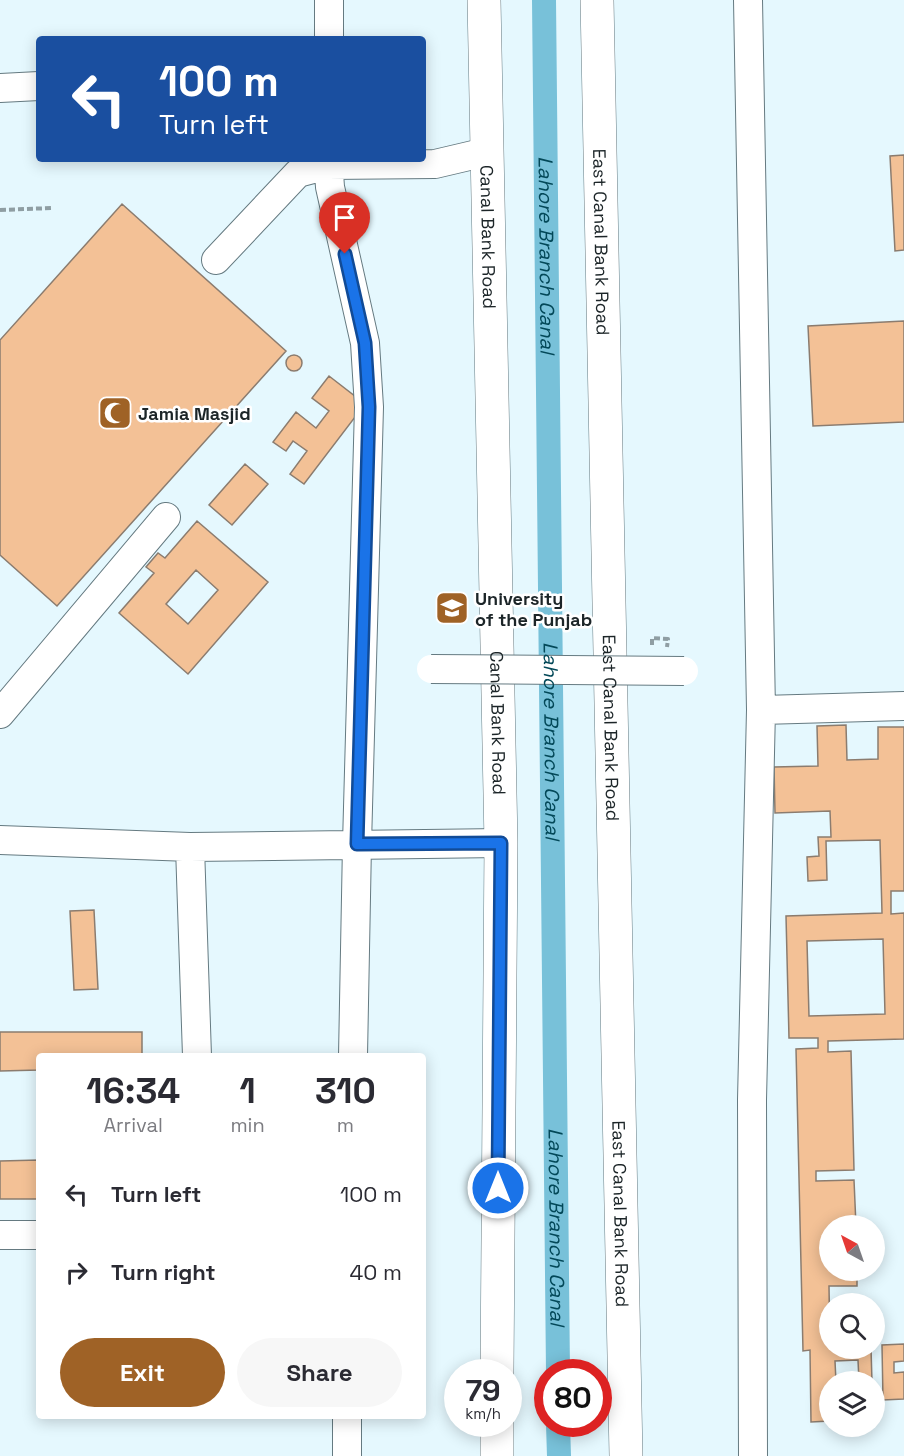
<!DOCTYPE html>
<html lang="en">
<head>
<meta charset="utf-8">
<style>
	body { margin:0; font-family:"Space Grotesk",sans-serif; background:#f7f7f7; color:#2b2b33; height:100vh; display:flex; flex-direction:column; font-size:22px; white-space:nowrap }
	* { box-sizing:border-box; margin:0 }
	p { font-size:20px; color:#7c7c81 }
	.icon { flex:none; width:33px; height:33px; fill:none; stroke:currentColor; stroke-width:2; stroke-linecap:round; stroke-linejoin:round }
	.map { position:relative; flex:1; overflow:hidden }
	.sheet { position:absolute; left:36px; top:1053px; width:390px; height:366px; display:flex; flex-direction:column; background:#fff; border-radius:6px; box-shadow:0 3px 15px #0003 }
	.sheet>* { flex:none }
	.top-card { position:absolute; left:36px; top:36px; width:390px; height:126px; border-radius:6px; box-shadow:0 3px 15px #0003; background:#1a4fa0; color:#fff; overflow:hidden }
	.needle { width:39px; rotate:320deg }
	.buttons { position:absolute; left:819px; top:1215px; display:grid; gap:12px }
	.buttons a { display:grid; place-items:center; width:66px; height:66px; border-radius:50%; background:#fff; box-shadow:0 3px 15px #0003; font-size:30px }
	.speed { position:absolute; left:444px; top:1359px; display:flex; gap:12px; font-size:30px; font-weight:700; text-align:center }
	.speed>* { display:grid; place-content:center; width:78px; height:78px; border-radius:50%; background:#fff; box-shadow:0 3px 15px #0003; line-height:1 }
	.speed small { font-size:15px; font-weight:400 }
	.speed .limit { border:9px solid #d22; background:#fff; color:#111 }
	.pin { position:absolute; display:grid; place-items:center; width:51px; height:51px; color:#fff; margin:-62px -26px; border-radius:50% 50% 50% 0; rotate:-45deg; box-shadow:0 0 6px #0007 }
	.pin .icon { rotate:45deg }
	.me { position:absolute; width:66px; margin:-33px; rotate:0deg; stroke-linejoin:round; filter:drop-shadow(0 0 4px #0008) }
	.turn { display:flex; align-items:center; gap:21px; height:126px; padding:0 24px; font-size:27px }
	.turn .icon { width:78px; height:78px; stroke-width:2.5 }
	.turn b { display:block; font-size:42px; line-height:51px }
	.eta { display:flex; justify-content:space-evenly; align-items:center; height:102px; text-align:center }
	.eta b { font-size:36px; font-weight:700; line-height:42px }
	.button { display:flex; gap:12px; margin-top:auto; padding:12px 24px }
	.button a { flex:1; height:69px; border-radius:36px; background:#9f6226; color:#fff; font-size:24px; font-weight:700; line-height:69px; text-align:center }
	.button a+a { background:#f7f7f7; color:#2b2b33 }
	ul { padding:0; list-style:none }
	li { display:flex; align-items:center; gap:18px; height:78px; padding:0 24px }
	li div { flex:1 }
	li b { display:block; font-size:22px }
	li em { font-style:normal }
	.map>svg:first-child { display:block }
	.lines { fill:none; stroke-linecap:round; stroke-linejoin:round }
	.canal { stroke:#78c1d9; stroke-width:24 }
	.building { fill:#f3c196; stroke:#8b7c6f; stroke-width:1.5; fill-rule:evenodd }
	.minor-casing { stroke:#657a81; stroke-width:30 }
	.highway-casing { stroke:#657a81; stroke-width:34 }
	.path { stroke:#8f9ea3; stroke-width:4; stroke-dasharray:6 3; stroke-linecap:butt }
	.minor { stroke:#fff; stroke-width:28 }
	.highway { stroke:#fff; stroke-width:33 }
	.minor-bridge-casing { stroke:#657a81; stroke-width:30; stroke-linecap:butt }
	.minor-bridge { stroke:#fff; stroke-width:28 }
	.route-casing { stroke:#114b97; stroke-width:15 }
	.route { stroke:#1a73e8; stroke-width:10 }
	.labels { text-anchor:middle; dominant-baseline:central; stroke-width:5; stroke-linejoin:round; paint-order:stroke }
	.street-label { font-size:18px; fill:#1c2528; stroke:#fff }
	.poi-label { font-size:18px; font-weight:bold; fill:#1c2528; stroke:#fff; text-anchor:start }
	.water-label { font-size:20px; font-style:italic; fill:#034858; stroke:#fff }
</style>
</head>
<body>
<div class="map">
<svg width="904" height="1456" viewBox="0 0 904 1456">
	<rect width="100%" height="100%" fill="#e5f8fe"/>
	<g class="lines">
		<g class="canal">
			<path id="s1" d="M 544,0 L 558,1372"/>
			<path d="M 558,1424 L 559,1456"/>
		</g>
	</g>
	<path class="building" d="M 904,155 L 904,250 L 895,251 L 890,156 Z
		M 122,204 L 286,351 L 57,606 L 0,555 L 0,340 Z
		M 904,321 L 904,422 L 813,426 L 808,326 Z
		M286 363a8 8 0 1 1 16 0a8 8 0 1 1-16 0Z
		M 329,376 L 365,404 L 304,484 L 290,474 L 307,451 L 293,441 L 286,451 L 273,442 L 296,412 L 316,428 L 329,411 L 312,398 Z
		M 245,464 L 268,484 L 232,525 L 209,505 Z
		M 197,521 L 268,582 L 188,674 L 119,613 L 154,573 L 146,567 L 158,553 L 165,558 ZM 196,570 L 218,590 L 188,624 L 166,604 Z
		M 846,725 L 847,760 L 878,759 L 878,727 L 904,727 L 904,891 L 891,891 L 891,914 L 904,913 L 904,1039 L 828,1041 L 828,1052 L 851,1051 L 854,1170 L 816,1171 L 816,1181 L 854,1180 L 856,1226 L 830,1226 L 830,1270 L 857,1270 L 857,1286 L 829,1286 L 830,1348 L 871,1348 L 872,1382 L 859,1382 L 858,1360 L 835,1361 L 836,1382 L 830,1382 L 830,1421 L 811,1422 L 810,1350 L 803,1351 L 796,1049 L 818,1048 L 818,1038 L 789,1038 L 786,916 L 882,913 L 880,840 L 826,841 L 827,880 L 808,881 L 807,857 L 819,856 L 818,837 L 831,837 L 830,811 L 775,813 L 774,767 L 818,766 L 817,726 ZM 883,939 L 885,1014 L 809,1016 L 807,941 Z
		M 94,910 L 98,989 L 74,990 L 70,911 Z
		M 0,1032 L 142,1032 L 142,1056 L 39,1056 L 39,1070 L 0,1071 Z
		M 39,1160 L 39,1199 L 0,1199 L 0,1161 Z
		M 904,1344 L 904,1361 L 894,1362 L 894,1373 L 904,1372 L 904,1399 L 883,1400 L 882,1345 Z"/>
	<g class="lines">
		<defs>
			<path id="minor" d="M 748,0 L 761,710 L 752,1100 L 753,1456
				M 329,39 L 329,0
				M 0,88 L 39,86
				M 328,159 L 330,187 L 365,343 L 369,407 L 357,844 L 353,1056
				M 216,260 L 298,173 L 328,165 L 435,164 L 486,152
				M 761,710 L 904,706
				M 0,714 L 166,517
				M 0,840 L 190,847 L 501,843
				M 190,847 L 197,1056
				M 0,1235 L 39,1235
				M 347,1456 L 347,1416"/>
			<g id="highway">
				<path id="s2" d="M 484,0 L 501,843 L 497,1372"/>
				<path id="s3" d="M 597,0 L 626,1456"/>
				<path d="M 497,1456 L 497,1424"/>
			</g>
		</defs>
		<use href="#minor" class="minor-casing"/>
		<use href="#highway" class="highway-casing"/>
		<path class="path" d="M 0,210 L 52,208
			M 652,645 L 652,638 L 668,639 L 667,647"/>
		<use href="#minor" class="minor"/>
		<use href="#highway" class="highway"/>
		<defs>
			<path id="minor-bridge" d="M 431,669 L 684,671"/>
		</defs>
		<use href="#minor-bridge" class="minor-bridge-casing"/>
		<use href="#minor-bridge" class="minor-bridge"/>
	</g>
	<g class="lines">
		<defs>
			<path id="route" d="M 345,254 L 365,343 L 369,407 L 357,844 L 501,843 L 498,1188"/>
		</defs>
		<use href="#route" class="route-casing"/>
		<use href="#route" class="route"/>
	</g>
	<defs>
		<symbol id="mosque-square" viewBox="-11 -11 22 22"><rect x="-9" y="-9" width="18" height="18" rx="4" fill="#9f6226" stroke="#fff"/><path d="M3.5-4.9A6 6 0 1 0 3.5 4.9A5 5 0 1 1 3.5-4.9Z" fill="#fff"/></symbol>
		<symbol id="university-square" viewBox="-11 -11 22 22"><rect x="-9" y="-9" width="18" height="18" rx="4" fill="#9f6226" stroke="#fff"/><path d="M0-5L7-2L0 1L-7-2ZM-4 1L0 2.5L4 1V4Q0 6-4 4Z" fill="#fff"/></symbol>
	</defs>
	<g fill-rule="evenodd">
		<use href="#mosque-square" x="96" y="394" width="38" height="38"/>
		<use href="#university-square" x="433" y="589" width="38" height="38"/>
	</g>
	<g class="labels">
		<g class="street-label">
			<text stroke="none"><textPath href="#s2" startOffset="237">Canal Bank Road</textPath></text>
			<text stroke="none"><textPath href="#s3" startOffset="242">East Canal Bank Road</textPath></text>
			<text stroke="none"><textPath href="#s2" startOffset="723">Canal Bank Road</textPath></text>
			<text stroke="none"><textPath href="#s3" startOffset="728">East Canal Bank Road</textPath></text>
			<text stroke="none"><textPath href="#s3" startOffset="1214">East Canal Bank Road</textPath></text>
		</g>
		<g class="poi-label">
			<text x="138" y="413">Jamia Masjid</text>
			<text x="475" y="598">University<tspan x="475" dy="21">of the Punjab</tspan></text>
		</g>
		<g class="water-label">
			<text stroke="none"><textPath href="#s1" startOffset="255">Lahore Branch Canal</textPath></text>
			<text stroke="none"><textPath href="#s1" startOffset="741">Lahore Branch Canal</textPath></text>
			<text stroke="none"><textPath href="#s1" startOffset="1227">Lahore Branch Canal</textPath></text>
		</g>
	</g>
</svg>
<div class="buttons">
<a><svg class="needle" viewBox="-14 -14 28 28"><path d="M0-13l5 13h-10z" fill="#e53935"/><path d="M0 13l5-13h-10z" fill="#7c7c81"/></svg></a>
<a><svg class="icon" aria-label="search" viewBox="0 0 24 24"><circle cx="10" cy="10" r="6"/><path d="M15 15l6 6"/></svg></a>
<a><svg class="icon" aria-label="layers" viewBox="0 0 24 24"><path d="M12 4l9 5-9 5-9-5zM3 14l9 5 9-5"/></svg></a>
</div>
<div class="speed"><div>79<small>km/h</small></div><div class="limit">80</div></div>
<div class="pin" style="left:345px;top:254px;background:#d93025"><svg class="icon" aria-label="arrive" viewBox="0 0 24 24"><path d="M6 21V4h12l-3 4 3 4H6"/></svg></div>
<svg class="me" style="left:498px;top:1188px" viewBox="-20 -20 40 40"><circle r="17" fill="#1a73e8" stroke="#fff" stroke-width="3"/><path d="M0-11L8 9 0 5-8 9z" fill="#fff"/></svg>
<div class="top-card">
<div class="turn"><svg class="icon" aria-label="left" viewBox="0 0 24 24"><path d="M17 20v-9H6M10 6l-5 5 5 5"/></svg><div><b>100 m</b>Turn left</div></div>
</div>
<section class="sheet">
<div class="eta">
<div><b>16:34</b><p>Arrival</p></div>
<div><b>1</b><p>min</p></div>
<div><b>310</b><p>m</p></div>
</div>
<ul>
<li><svg class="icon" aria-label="left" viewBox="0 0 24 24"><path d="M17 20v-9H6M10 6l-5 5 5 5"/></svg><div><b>Turn left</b></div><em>100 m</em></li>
<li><svg class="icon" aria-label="right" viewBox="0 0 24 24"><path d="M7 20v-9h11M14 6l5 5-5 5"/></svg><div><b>Turn right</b></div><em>40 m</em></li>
</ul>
<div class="button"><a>Exit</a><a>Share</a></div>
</section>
</div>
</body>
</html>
